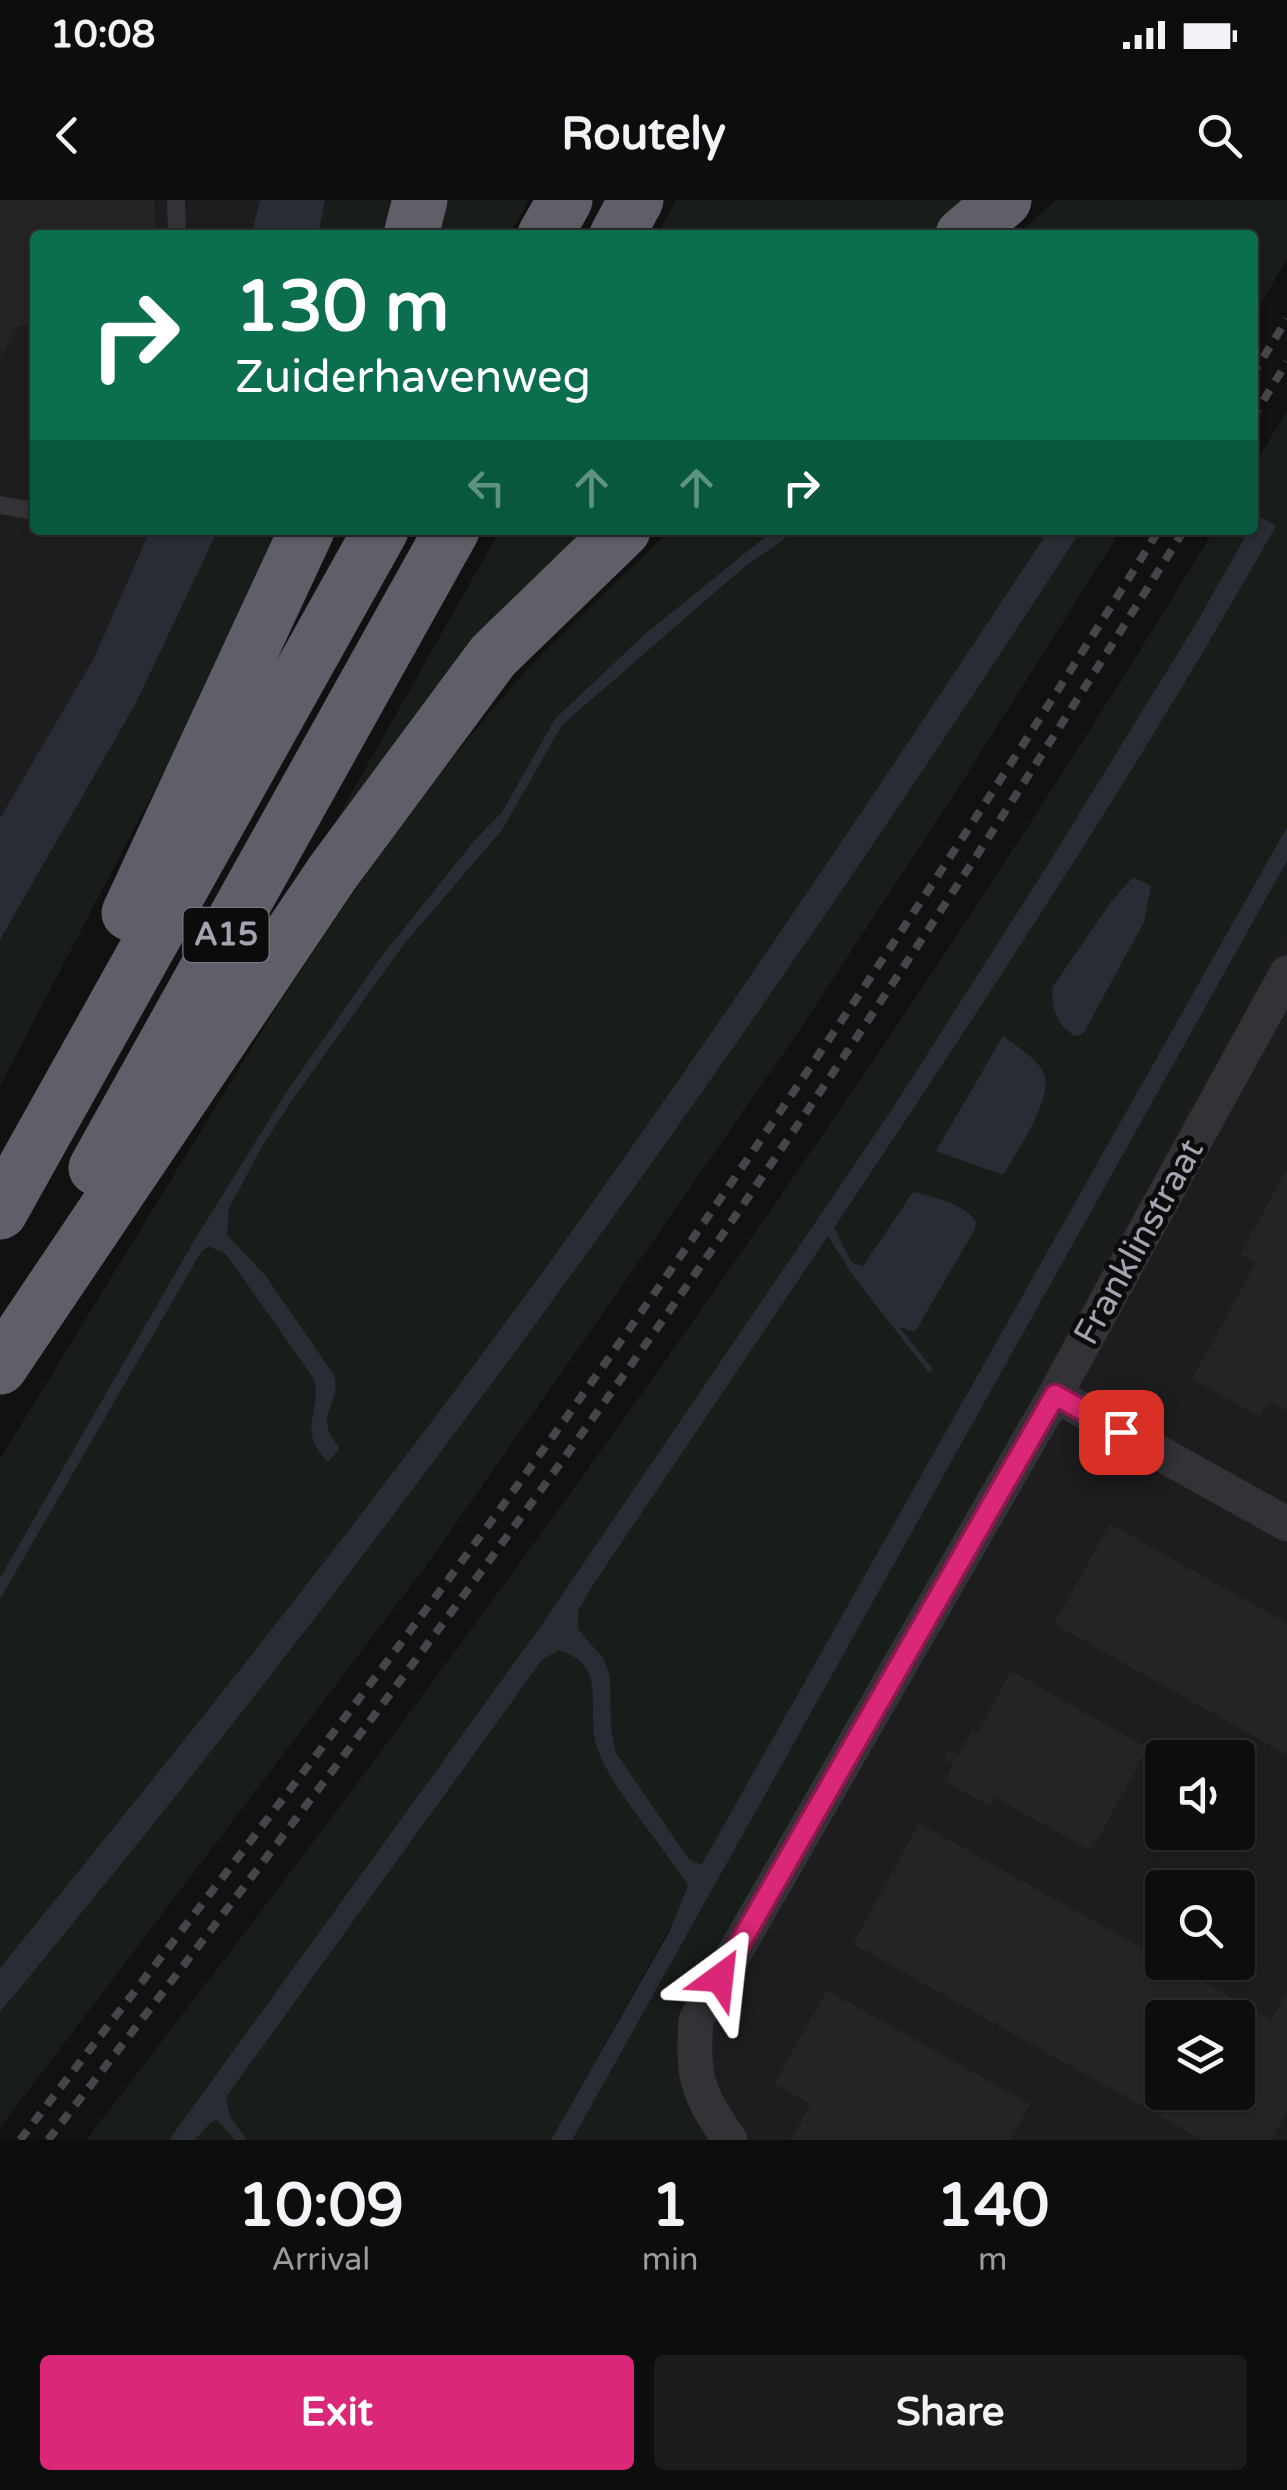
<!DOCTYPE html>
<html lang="en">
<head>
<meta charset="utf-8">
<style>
	body { margin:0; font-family:"Varela Round",sans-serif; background:#1b1b1c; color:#f1f3f6; height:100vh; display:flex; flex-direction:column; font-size:38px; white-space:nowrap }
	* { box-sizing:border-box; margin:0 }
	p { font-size:32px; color:#9a9c9e }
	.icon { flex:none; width:55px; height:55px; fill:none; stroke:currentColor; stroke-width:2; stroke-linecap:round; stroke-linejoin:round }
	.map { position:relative; height:1940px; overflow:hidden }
	.drawer { display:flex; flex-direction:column; background:#0d0d0e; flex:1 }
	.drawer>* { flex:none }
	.top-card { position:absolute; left:30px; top:30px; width:1228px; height:305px; border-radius:10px; box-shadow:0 2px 8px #0004,0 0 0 2px #2d2d2e; background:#0b6e4f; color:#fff; overflow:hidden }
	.fabs { position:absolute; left:1145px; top:1540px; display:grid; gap:20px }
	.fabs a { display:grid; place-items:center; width:110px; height:110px; border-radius:10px; background:#0d0d0e; box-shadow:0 2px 8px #0004,0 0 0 2px #2d2d2e; font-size:50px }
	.pin { position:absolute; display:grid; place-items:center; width:85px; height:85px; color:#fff; margin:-42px; border-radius:20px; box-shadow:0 5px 15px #0006 }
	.me { position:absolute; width:110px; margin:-55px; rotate:30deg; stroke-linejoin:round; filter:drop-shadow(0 0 8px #0008) }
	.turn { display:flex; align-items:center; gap:35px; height:210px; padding:0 40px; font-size:45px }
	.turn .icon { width:130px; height:130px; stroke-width:2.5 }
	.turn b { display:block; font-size:70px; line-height:85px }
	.lanes { display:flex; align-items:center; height:95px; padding:0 40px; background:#0003; justify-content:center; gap:50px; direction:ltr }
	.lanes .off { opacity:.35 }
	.eta { display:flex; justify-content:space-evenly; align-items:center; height:170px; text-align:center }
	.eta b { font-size:60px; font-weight:800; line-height:70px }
	.cta { display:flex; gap:20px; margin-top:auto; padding:20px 40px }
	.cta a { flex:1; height:115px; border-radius:10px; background:#db2777; color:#fff; font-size:40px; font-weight:800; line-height:115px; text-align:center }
	.cta a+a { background:#1b1b1c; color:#f1f3f6 }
	.status { display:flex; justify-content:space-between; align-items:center; height:70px; padding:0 50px; background:#0d0d0e; direction:ltr }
	.status svg { height:28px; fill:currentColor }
	header { display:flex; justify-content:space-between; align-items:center; height:130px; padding:0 40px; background:#0d0d0e; font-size:45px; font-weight:800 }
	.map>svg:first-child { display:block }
	.built { fill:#1d1d1f; fill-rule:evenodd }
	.green { fill:#181d19 }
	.water { fill:#282d35 }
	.building { fill:#242426; fill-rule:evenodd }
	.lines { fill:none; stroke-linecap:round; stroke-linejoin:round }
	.lane { stroke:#323237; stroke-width:18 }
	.street { stroke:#323237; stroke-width:35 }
	.highway { stroke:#5e5f68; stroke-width:55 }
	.rail { stroke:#45454c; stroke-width:8; stroke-dasharray:12 10; stroke-linecap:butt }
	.route-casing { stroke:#8e194d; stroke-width:25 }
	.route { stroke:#db2777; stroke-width:18 }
	.labels { text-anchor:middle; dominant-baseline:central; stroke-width:10; stroke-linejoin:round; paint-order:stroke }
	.shield { fill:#0c0c0d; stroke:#767680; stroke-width:2.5 }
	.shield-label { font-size:32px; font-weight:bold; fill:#a3a4b2 }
	.street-label { font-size:35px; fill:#a3a4b2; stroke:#0c0c0d }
</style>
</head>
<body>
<div class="status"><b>10:08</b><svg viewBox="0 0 49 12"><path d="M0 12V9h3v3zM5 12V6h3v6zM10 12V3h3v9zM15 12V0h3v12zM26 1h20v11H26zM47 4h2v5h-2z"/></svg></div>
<header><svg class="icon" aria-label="back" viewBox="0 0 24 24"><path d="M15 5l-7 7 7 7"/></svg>Routely<svg class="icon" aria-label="search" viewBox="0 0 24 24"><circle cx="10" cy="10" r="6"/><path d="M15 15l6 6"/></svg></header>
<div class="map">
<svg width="1287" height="1940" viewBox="0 0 1287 1940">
	<rect width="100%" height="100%" fill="#111112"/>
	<path class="built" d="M 0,0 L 260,0 L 251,35 L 35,35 L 35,330 L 150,330 L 94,458 L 0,618 Z
		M 1287,639 L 1287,1940 L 561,1940 ZM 1162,1558 L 1238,1558 L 1238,1632 L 1162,1632 ZM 1162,1688 L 1238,1688 L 1238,1762 L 1162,1762 ZM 1162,1818 L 1238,1818 L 1238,1892 L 1162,1892 Z"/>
	<path class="green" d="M 325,0 L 399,0 L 389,35 L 318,35 Z
		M 439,0 L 529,0 L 509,35 L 429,35 Z
		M 676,0 L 987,0 L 944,35 L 657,35 Z
		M 1056,0 L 1287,0 L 1287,59 L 1253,117 L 1252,35 L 1017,35 Z
		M 1287,211 L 1287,627 L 551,1940 L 86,1940 C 487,1420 873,891 1214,330 L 1252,330 L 1253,267 Z
		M 218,330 L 283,330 L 218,468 L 0,886 L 0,740 L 136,503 Z
		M 500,330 L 603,330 L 303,687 L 352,592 Z
		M 670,330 L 1121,330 L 950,601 L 790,844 L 610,1103 L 429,1362 L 0,1928 L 0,1259 L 278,805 L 392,635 L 490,512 L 535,461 Z
		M 1287,661 L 1287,733 L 679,1833 L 713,1940 L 572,1940 Z"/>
	<path class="water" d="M 260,0 L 325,0 L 318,35 L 251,35 Z
		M 1257,315 L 1276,326 C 1140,567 987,798 834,1028 L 852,1063 L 863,1066 L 913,992 C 936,998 960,1002 976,1021 L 975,1029 L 915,1132 L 899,1127 L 933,1169 L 929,1173 L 854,1077 L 828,1036 L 591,1388 L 578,1411 L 578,1429 L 603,1458 L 610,1476 L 611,1531 L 616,1553 L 688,1658 L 695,1663 L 702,1664 L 1287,627 L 1287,661 L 572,1940 L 551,1940 L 669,1732 L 688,1686 C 683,1675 673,1665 666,1654 C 643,1621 612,1587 598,1550 C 583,1511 612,1467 559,1450 L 542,1460 L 226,1897 L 230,1917 L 247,1940 L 235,1940 L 217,1920 L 211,1922 L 195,1940 L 169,1940 L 541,1426 L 891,911 L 1047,666 L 1197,422 L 1249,330 L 1252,330 Z
		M 150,330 L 218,330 L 136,503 L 0,740 L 0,618 L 94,458 Z
		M 774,330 L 797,330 L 744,367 L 562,525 L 502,630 L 404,744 L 295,896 L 263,945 L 229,1008 L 227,1035 L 265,1075 L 334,1175 C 343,1205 310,1214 340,1248 L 328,1262 C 295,1228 323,1215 314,1179 L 226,1054 L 208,1046 L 201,1052 L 0,1399 L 0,1378 L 191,1046 L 287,891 L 381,757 L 474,641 L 502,612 L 555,519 L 645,434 Z
		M 1049,330 L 1081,330 C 749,843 391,1341 0,1812 L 0,1768 C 191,1534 378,1299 555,1055 C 726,817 888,574 1049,330 Z
		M 1133,677 L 1151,686 L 1144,722 L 1083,834 L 1074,836 L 1062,826 L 1054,810 L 1052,788 L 1111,702 Z
		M 1003,836 C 1016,846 1037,858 1044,873 C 1054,898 1016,953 1003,975 L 936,951 Z"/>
	<path class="building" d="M 0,0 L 154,0 L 155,35 L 35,35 L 35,125 L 18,126 L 0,159 Z
		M 1287,969 L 1287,1211 L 1269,1201 L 1260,1217 L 1192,1179 L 1256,1063 L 1240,1054 Z
		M 1110,1324 L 1287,1423 L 1287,1555 L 1054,1424 Z
		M 1011,1471 L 1148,1548 L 1091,1651 L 994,1597 L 990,1606 L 944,1581 L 954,1564 L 944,1559 L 949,1550 L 958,1555 L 972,1530 L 977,1533 Z
		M 919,1623 L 1162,1759 L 1162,1762 L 1169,1762 L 1271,1820 L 1287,1793 L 1287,1911 L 1271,1940 L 1202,1940 L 853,1744 ZM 1162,1818 L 1238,1818 L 1238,1892 L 1162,1892 Z
		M 827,1790 L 1030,1904 L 1010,1940 L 790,1940 L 811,1904 L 774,1884 Z"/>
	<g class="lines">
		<path class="lane" d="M 176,0 L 177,35
			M 0,305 L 35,311"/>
		<path class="street" d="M 1055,1195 L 1287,1324
			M 730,1940 C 697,1892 692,1879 696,1820 L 1055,1195 L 1287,773"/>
		<path class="highway" d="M 411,35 L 420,0
			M 545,35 L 565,0
			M 617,35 L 636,0
			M 963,35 L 1004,0
			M 129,713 L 307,330
			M 96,968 L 452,330
			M 0,1012 L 381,330
			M 0,1167 L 333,672 L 493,456 L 623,330"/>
		<path class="rail" d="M 1252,176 L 1287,119
			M 1252,219 L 1287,162
			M 20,1940 C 193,1715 369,1491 535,1261 C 754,958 961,647 1159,330
			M 48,1940 C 251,1680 452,1417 643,1148 C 832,881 1011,607 1184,330"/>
	</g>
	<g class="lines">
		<defs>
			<path id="route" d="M 720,1778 L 1055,1195 L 1121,1232"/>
		</defs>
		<use href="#route" class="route-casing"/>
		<use href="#route" class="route"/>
	</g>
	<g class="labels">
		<rect class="shield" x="183.5" y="708" width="85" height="54" rx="8"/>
		<g class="shield-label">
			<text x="226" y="735">A15</text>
		</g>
		<g class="street-label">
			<text transform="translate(1139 1042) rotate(-61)">Franklinstraat</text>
		</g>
	</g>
</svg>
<div class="fabs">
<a><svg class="icon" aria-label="sound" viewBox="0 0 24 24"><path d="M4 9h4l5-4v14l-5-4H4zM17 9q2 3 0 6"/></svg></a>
<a><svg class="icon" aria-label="search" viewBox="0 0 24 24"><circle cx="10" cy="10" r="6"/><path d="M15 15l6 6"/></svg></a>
<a><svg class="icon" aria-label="layers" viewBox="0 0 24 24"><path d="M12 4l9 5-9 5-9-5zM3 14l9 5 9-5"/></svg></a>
</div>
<div class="pin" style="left:1121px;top:1232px;background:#d93025"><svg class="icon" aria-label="arrive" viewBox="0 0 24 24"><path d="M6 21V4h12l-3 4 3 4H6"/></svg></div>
<svg class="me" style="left:720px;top:1778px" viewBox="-20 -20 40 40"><path d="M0-17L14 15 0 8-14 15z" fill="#db2777" stroke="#fff" stroke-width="4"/></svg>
<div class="top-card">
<div class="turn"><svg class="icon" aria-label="right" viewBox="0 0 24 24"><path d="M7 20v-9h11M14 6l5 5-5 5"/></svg><div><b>130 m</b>Zuiderhavenweg</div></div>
<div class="lanes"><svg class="icon off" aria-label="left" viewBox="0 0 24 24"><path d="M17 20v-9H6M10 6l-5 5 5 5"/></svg><svg class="icon off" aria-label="ahead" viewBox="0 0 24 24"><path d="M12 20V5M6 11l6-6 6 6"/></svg><svg class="icon off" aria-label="ahead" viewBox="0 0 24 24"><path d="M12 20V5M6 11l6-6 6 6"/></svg><svg class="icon" aria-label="right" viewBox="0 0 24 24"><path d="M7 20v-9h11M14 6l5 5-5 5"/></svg></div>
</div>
</div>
<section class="drawer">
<div class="eta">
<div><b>10:09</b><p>Arrival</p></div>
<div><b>1</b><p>min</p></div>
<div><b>140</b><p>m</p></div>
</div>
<div class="cta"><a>Exit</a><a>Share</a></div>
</section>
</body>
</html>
